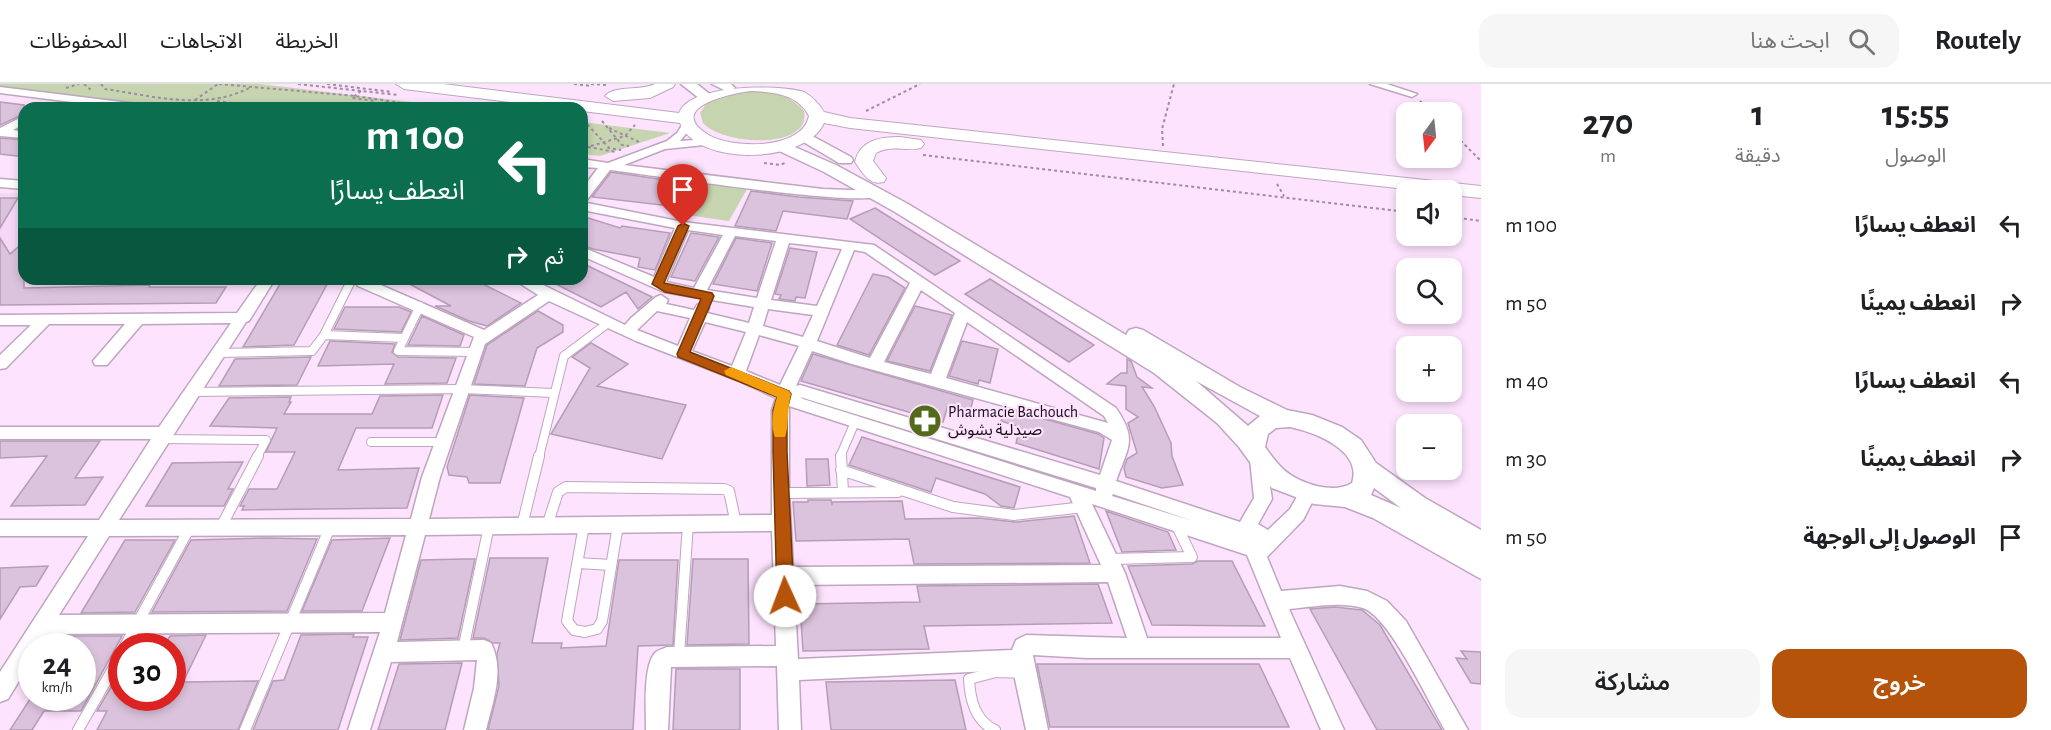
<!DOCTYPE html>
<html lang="ar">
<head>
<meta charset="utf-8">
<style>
	body { margin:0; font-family:"Alegreya Sans","Noto Sans Arabic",sans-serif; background:#f6f6f6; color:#202124; direction:rtl; height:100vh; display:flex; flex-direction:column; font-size:22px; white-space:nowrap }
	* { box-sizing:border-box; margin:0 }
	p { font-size:20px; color:#757577 }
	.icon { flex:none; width:33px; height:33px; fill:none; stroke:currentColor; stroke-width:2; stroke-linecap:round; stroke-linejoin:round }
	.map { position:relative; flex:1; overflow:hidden; direction:ltr }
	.drawer { display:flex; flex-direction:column; background:#fff; width:570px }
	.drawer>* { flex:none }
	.hud { position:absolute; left:18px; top:18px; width:570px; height:183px; border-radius:18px; box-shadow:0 3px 9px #0003; direction:rtl; background:#0b6e4f; color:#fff; overflow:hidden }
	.needle { width:39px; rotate:195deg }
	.fabs { position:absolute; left:1396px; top:18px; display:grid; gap:12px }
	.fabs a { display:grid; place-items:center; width:66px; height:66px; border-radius:12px; background:#fff; box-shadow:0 3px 9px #0003; font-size:30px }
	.speed { position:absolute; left:18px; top:549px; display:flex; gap:12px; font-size:30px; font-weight:700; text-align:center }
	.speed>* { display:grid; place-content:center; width:78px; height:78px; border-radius:50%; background:#fff; box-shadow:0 3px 9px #0003; line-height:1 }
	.speed small { font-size:15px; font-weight:400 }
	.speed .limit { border:9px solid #d22; background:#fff; color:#111 }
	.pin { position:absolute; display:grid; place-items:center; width:51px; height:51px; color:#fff; margin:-62px -26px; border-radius:50% 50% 50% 0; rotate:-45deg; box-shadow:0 0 6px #0007 }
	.pin .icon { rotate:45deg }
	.me { position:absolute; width:66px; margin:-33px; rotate:358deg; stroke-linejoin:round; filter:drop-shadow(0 0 4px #0008) }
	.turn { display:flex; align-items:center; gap:21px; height:126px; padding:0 24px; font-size:27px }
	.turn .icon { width:78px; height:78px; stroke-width:2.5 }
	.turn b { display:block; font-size:42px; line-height:51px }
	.then { display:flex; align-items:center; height:57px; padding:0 24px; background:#0003; gap:12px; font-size:22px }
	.eta { display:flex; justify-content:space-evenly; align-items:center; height:102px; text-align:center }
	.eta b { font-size:36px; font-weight:600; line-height:42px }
	.button { display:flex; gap:12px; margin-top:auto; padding:12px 24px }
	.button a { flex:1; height:69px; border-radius:18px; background:#b45309; color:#fff; font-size:24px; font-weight:600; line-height:69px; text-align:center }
	.button a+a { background:#f6f6f6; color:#202124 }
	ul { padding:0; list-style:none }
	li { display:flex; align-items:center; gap:18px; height:78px; padding:0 24px }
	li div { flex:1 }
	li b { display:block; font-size:22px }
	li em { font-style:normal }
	header { display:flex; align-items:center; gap:36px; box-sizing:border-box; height:84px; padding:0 30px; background:#fff; border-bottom:2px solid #e0e0e0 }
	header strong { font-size:28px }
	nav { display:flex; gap:33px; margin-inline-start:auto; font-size:21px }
	.search { width:420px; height:54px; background:#f6f6f6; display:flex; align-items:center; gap:15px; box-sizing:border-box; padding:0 21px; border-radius:18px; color:#757577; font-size:22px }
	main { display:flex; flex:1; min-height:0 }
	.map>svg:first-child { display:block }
	.built { fill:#f6d7f7 }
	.green { fill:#c6d4b0 }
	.building { fill:#dcc3dd; stroke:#b59db6; stroke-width:1.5 }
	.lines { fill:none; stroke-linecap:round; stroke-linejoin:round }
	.lane-far1-casing { stroke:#bea6bf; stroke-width:10 }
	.lane-casing { stroke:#bea6bf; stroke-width:12 }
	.street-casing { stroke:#bea6bf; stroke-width:3 }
	.secondary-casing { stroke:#bea6bf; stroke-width:3 }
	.primary-casing { stroke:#bea6bf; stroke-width:2 }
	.path { stroke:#9f8c9f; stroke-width:2; stroke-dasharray:3 3; stroke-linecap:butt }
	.lane-far1 { stroke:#fff; stroke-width:8 }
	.lane { stroke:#fff; stroke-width:10 }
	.street { fill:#fff; fill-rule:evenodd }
	.secondary { fill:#fff; fill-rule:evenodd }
	.primary { fill:#fff; fill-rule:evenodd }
	.route { fill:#b45309; stroke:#753606; stroke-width:1.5 }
	.slow { fill:#f59e0b }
	.labels { text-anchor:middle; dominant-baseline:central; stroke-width:4.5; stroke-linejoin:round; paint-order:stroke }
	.poi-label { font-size:16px; fill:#170e17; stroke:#fde3fd; text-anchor:start }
</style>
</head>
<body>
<header>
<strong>Routely</strong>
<div class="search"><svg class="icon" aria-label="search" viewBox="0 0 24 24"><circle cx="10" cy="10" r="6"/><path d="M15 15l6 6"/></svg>ابحث هنا</div>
<nav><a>الخريطة</a><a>الاتجاهات</a><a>المحفوظات</a></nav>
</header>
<main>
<section class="drawer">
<div class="eta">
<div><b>15:55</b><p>الوصول</p></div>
<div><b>1</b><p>دقيقة</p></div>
<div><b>270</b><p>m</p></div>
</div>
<ul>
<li><svg class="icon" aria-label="left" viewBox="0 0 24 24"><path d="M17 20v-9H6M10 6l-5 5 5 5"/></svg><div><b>انعطف يسارًا</b></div><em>100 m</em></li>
<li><svg class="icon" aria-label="right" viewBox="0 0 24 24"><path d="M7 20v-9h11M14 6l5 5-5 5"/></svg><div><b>انعطف يمينًا</b></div><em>50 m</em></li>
<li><svg class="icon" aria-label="left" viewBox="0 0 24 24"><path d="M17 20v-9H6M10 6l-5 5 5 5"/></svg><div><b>انعطف يسارًا</b></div><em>40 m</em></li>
<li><svg class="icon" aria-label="right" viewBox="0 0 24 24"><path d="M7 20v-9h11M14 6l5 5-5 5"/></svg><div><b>انعطف يمينًا</b></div><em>30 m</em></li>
<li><svg class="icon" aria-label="arrive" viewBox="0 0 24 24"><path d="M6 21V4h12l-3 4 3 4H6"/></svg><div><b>الوصول إلى الوجهة</b></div><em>50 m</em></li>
</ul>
<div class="button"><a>خروج</a><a>مشاركة</a></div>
</section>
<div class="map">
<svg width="1481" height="646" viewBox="0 0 1481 646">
	<rect width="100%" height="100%" fill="#fde3fd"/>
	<path class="built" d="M 0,109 L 24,109 L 24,187 L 0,187 Z"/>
	<path class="green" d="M 0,0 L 260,0 L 462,24 L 176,24 L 0,4 Z
		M 748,7 C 769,7 790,10 804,27 C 812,67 722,61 703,39 L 700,29 L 706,20 L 717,13 Z
		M 582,38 L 670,49 L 600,72 L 582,70 Z
		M 700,98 L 747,105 L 729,137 L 687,131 L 686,122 Z"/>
	<path class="building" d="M 0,18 L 24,21 L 24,30 L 0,41 Z
		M 0,54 L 24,56 L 24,73 L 0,70 Z
		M 611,88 L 631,91 L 693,100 L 679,123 L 592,113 Z
		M 751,107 L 799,113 L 853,117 L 847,135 L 783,127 L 776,147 L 735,142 Z
		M 0,114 L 18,114 L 0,144 Z
		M 875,124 L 960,177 L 935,191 L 850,135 Z
		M 582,132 L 620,144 L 622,142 L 670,149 L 655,186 L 638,183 L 640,174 L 593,165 L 582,161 Z
		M 691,149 L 719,153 L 695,197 L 671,193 Z
		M 0,154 L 10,170 L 24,158 L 24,204 L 150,201 L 149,203 L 226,203 L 216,219 L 0,221 Z
		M 736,154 L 772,159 L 757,207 L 713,200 Z
		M 790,164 L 817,168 L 805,214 L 796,213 L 795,217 L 779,215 L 781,211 L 775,210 Z
		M 582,179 L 652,213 L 638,225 L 626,208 L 601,223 L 546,195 L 582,195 Z
		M 873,190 L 888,193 L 905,204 L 869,271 L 837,261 Z
		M 283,195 L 330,195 L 294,261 L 243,263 Z
		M 400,195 L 473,195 L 521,219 L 487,242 L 469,237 L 435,222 L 451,222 Z
		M 990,195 L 1094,261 L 1069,278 L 965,210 Z
		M 915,222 L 952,231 L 930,287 L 887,277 Z
		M 345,223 L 399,223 L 411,228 L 401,248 L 334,245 Z
		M 538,227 L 563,241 L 563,248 L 537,264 L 525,302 L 474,300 L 487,261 Z
		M 422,232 L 464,251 L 460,262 L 408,261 Z
		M 330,257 L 395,260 L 392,268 L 398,273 L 456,274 L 447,299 L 385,300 L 394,280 L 318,282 Z
		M 962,257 L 998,265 L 990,299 L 979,296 L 978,300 L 949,292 Z
		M 591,259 L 628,280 L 597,302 L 686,321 L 662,375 L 551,350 L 590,284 L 572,273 Z
		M 813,270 L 973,316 L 970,327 L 948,321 L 943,338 L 801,297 Z
		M 311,273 L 297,301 L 219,302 L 235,275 Z
		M 1127,275 L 1131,277 L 1137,293 L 1152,304 L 1142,303 L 1154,322 L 1171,359 L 1172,372 L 1183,401 L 1162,404 L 1126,393 L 1124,384 L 1127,375 L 1137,369 L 1128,339 L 1138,333 L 1126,325 L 1126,302 L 1107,300 L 1121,289 L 1127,289 Z
		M 443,311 L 432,344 L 356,344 L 338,386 L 419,384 L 407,424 L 242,426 L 244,422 L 240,422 L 249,405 L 277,405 L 295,368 L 266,368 L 277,344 L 210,342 L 229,314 L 291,313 L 289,318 L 291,318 L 284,330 L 372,330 L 380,312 Z
		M 470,311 L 524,314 L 500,399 L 469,399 L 467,393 L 449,391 L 447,383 Z
		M 1005,324 L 1098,350 L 1104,354 L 1099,385 L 1016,359 L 1020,343 L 1001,337 Z
		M 862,353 L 1020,403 L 1014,424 L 1001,422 L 985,410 L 936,394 L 931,408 L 849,381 Z
		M 0,357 L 100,357 L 75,394 L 103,393 L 85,421 L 11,422 L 47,372 L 0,374 Z
		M 806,375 L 828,375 L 830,401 L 807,402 Z
		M 243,378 L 228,405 L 233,405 L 224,422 L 146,422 L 172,379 Z
		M 808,416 L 831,416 L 832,420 L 833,418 L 902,417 L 905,435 L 979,434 L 1015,438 L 1074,432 L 1090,479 L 914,480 L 909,455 L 796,457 L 793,418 L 808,418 Z
		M 1106,427 L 1168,448 L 1176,466 L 1122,468 Z
		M 268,454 L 317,455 L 287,527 L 152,528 L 191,456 Z
		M 390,454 L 362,527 L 302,527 L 332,456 Z
		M 125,456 L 175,456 L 135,528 L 81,529 Z
		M 490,474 L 548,474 L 532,559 L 562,559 L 561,564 L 606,562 L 619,476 L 678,476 L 673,561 L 638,562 L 633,646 L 488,646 L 499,602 L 497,570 L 500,559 L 493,559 L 484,554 L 473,554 Z
		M 463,475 L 475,475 L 458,554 L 400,556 L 421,476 Z
		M 693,475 L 748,475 L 749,560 L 687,561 Z
		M 1198,477 L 1232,477 L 1265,542 L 1152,541 L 1128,482 L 1192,480 Z
		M 48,482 L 36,502 L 20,503 L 0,535 L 0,484 Z
		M 1098,500 L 1112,539 L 924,542 L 929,565 L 803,567 L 800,520 L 920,518 L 917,502 Z
		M 1335,523 L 1362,526 L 1380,541 L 1442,646 L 1377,646 L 1310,525 Z
		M 354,550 L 353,553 L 368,553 L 338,646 L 253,646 L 273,597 L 284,596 L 301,551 Z
		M 206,551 L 183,598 L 258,597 L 238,646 L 97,646 L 107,627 L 97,627 L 122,584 L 122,614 L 172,614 L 172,562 L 164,562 L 170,552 Z
		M 69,552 L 122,552 L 81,627 L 44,627 L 32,646 L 10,646 L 32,612 L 32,614 L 82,614 L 82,562 L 62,562 Z
		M 1461,567 L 1481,568 L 1481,600 L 1471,599 L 1456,574 L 1467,575 Z
		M 462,579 L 445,646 L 378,646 L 399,580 Z
		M 1037,580 L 1259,580 L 1289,643 L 1050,643 Z
		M 676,585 L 740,585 L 740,646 L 673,646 Z
		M 955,596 L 966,646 L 831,646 L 826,598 Z"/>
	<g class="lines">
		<defs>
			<path id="lane-far1" d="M 420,222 L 398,267 L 474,268
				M 324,251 L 404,254
				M 220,269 L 312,267 L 324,251 L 352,195
				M 194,308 L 462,305 L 553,309
				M 162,355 L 266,356 L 257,373
				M 371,358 L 443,358
				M 539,373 L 564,272 L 608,239
				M 840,373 L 855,338"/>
			<path id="lane" d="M 841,372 L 843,408
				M 841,386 L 953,423 L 1014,431 L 1084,423
				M 780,409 L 898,408
				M 584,441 L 567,537 L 574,546 L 585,548 L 597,545 L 602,537 L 618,441
				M 522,442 L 539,372
				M 547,442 L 558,408 L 566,403 L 724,405 L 729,407 L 736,440
				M 221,443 L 258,372
				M 1110,475 L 1192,473 L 1176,440
				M 578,479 L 611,481
				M 125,562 L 190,443
				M 463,566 L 489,442
				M 679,571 L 688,440
				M 78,646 L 122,569
				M 245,646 L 330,443
				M 995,646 C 975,637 970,616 969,595 L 996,588 L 1023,589"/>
			<path id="street" d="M 1370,0 L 1387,0 L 1417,10 L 1412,13 Z
				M 0,3 L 146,21 L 151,24 L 120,24 L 0,9 Z
				M 24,32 L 24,40 L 13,46 L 24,48 L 24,54 L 0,52 L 0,44 Z
				M 688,37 L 694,40 L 680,57 L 710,55 L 714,56 L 714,60 L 665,65 L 624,81 L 823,105 L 877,107 L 883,111 C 868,125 645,90 610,86 L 586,117 L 582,118 L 582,105 L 598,84 L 582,83 L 582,75 L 608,79 L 667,57 L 677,49 L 684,38 Z
				M 0,95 L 24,97 L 24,105 L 0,103 Z
				M 582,118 L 683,138 L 874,161 L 1116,324 C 1138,356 1128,363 1116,397 L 1240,438 L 1254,414 L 1250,375 L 1253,370 L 1259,368 L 1265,370 L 1272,415 L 1258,440 L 1268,446 L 1290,425 L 1302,404 L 1308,402 L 1314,404 L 1317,409 L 1303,436 L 1267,473 L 1281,507 L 1340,502 L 1367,507 L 1387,517 L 1406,537 L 1468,646 L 1445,646 C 1429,619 1390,533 1363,524 C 1339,517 1313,523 1289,525 L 1344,646 L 1321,646 L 1290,574 L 1087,574 L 1033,571 L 1048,646 L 1026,646 L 1013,586 L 799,596 L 801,646 L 779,646 L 777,582 L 671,583 L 668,646 L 646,646 C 646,627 643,585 654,570 C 657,566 663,565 667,563 L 776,562 L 772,447 L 425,451 L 397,558 L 484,556 L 491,559 C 505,587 493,617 486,646 L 464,646 L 474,604 L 477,576 L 391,578 L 370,646 L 348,646 L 380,548 L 48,550 L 40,562 L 32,562 L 32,576 L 8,615 L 0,618 L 0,588 L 88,452 L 0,452 L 0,436 L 99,436 L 151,355 L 0,355 L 0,343 L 159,343 L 231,239 L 142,240 L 107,281 L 95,281 L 93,277 L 125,240 L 49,240 L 6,284 L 0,285 L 0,271 L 31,241 L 0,241 L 0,231 L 237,229 L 261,195 L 275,195 L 249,237 L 246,238 L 119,436 L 411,435 L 422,393 L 474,253 L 358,202 L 352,195 L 367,195 L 484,246 L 538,211 L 513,195 L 531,195 L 625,241 L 631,234 L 656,213 L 661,211 L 668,216 L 666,220 L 694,226 L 697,221 L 702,219 L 709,224 L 707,229 L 749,239 L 754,223 L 664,208 L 582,172 L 582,163 L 654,193 L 675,144 L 582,126 ZM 688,146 L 723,151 L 694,204 L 666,198 ZM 735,152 L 776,157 L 757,214 L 707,206 ZM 789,159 L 842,165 L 817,222 L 771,216 ZM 854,166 L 865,168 L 910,199 L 870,274 L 817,257 ZM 921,206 L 955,229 L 931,290 L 884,278 ZM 549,217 L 636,257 L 737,296 L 776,314 L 772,326 L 772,431 L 429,435 L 440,393 L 485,260 ZM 768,225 L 813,231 L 803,253 L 763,242 ZM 657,227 L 690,234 L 678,262 L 637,246 ZM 705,238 L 746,248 L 732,282 L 692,267 ZM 967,238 L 1104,332 L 1108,339 L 946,294 ZM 759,251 L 799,262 L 780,301 L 746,287 ZM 812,267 L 852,280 L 1099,348 L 1112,356 L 1100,391 L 800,301 L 796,302 ZM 800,313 L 1096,404 L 1096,407 L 803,315 ZM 789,322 L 1070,413 L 1101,481 L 793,483 L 789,409 ZM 1113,410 L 1193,437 L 1112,412 ZM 1092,420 L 1247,471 L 1281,554 L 1147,554 L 1125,489 ZM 406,451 L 385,529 L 59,531 L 109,452 ZM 1108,498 L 1127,554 L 1026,551 L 1016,556 L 1012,566 L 798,575 L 794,501 Z"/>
			<path id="secondary" d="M 681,0 L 697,0 L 712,12 L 705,16 L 700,15 Z
				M 712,0 L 731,0 L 735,4 L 728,8 Z
				M 805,48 L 851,73 L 853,76 L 851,79 L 839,79 L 800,56 L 797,53 L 800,50 Z
				M 781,57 L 836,81 L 908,120 L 1126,251 L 1129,246 L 1136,244 L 1143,246 L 1240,303 L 1287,326 L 1312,331 L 1342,343 L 1361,356 L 1376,379 L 1425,414 L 1481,446 L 1481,495 L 1373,434 L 1345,423 L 1314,420 L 1272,404 L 1260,392 L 1239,363 L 1217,339 L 1154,289 L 895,128 L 824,88 L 775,65 L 773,62 ZM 1196,297 L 1260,332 L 1248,342 ZM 1290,343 C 1314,348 1363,366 1352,399 C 1333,411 1299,399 1284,386 C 1276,379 1271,371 1265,363 L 1268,350 L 1276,344 ZM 1374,404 L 1401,424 L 1371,411 Z"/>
			<path id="primary" d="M 396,0 L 443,0 L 679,29 C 689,0 778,0 804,8 C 813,13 819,20 824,28 L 850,34 L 1481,102 L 1481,114 L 1452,111 L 1452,106 L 1415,106 L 850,44 L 824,39 C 806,80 696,83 680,39 L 582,27 L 582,24 L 558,24 L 404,5 ZM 751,7 C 773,8 798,10 809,32 C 802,67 730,65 707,50 C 665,23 733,9 751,7 Z
				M 655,0 L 675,0 L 673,3 L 650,14 L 613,17 L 605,12 C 615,1 641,7 655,0 Z
				M 900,53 L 921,56 L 924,60 L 921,64 C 906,68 891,60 876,69 L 873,77 L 886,94 L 884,98 C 869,102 863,89 855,78 C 860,56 880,53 900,53 Z"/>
		</defs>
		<use href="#lane-far1" class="lane-far1-casing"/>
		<use href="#lane" class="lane-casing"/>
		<use href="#street" class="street-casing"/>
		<use href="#secondary" class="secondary-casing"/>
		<use href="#primary" class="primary-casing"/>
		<path class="path" d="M 84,0 L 90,5 L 87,7
			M 101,0 L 105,5 C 152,12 205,27 249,4
			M 219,0 L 355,12 L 414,21
			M 298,0 L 398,11
			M 327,0 L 392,8
			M 574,0 L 592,2
			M 591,0 L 607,1
			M 66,4 L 79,0
			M 361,7 L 352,14 L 375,17
			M 195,16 L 218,0
			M 217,17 L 268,24
			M 1420,17 L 1432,28
			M 425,19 L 428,24
			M 362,24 L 386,18
			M 414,24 L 414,21 L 425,19 L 427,16
			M 866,27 L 920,0
			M 602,37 L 622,61 L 629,62
			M 582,39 L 586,39 L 609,64 L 621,66
			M 609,44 L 641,59
			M 1452,48 L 1481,77
			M 582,62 L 616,68
			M 591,62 L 625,52 L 635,41
			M 1163,62 L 1162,45 L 1174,0
			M 923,71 L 1407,128
			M 764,79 L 780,81 L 787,78
			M 1277,100 L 1284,112
			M 1452,133 L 1481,137"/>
		<use href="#lane-far1" class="lane-far1"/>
		<use href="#lane" class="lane"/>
		<use href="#street" class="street"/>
		<use href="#secondary" class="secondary"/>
		<use href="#primary" class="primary"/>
	</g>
	<path class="route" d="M 683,139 L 689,142 L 664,199 L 712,209 L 714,212 L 690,268 L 789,307 L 791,310 L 787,326 L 787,368 L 794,512 L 791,517 L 785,519 L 779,517 L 777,512 L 773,368 L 773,326 L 777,313 L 678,273 L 677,270 L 701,215 L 665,208 L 652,200 L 678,142 Z"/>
	<path class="slow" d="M 731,283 L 789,307 L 791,310 C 787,324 789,343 785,353 L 775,353 C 770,341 773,325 777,313 L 726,291 L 724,287 Z"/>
	<defs>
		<symbol id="pharmacy-disc" viewBox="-11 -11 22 22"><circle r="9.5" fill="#536a1a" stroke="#fde3fd"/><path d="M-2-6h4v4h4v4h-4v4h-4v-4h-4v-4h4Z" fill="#fff"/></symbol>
	</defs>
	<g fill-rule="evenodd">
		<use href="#pharmacy-disc" x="906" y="318" width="38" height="38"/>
	</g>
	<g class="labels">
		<g class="poi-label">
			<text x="948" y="328">Pharmacie Bachouch<tspan x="948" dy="18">صيدلية بشوش</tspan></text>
		</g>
	</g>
</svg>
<div class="fabs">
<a><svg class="needle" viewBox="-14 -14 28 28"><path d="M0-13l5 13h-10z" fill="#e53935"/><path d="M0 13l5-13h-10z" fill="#757577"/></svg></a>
<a><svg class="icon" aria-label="sound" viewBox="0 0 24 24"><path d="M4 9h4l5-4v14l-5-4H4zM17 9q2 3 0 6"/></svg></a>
<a><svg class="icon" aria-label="search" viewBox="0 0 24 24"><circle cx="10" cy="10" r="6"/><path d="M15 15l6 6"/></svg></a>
<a>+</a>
<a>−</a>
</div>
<div class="speed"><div>24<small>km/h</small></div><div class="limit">30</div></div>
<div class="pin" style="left:683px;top:142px;background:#d93025"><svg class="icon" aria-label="arrive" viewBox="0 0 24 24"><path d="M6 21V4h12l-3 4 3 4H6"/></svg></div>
<svg class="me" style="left:785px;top:512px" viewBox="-20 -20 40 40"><circle r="19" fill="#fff"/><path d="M0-13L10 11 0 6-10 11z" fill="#b45309"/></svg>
<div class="hud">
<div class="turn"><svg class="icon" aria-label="left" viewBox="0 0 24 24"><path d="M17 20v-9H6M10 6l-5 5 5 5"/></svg><div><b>100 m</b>انعطف يسارًا</div></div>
<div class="then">ثم<svg class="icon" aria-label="right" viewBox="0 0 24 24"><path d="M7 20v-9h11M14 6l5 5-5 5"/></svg></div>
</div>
</div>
</main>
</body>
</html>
